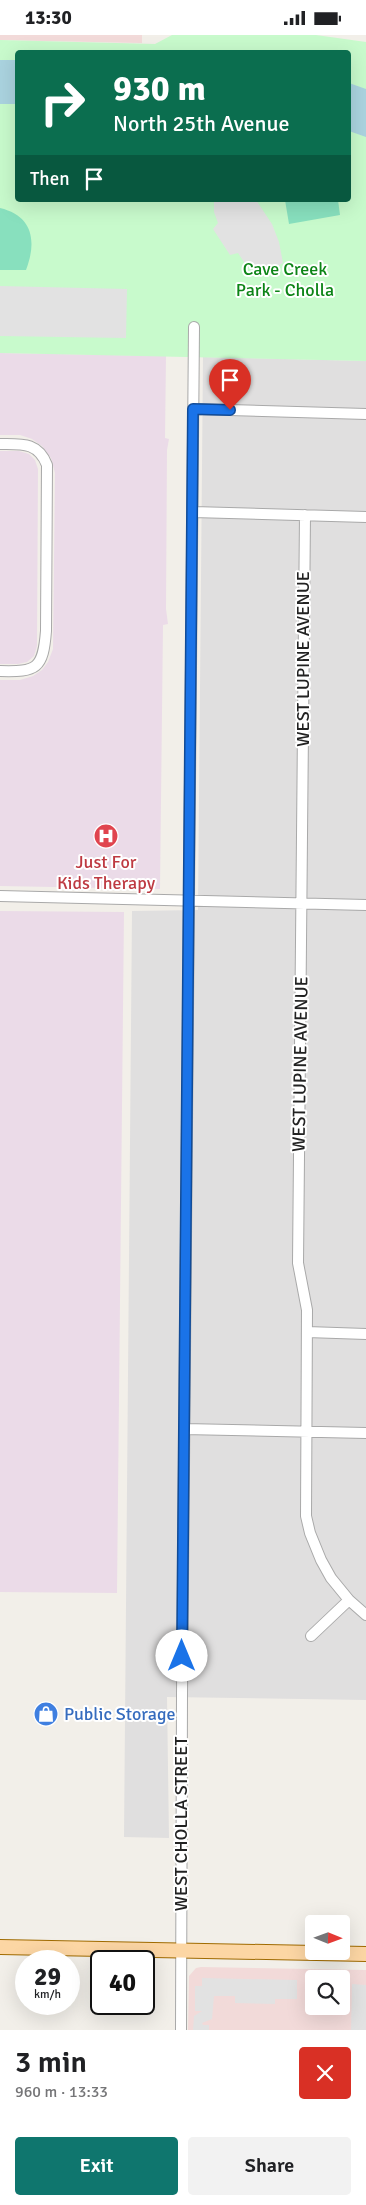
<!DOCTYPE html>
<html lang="en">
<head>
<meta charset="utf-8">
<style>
	body { margin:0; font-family:Signika,sans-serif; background:#f2f2f2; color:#202124; height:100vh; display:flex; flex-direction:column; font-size:19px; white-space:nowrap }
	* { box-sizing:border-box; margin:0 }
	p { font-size:16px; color:#757577 }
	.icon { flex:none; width:28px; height:28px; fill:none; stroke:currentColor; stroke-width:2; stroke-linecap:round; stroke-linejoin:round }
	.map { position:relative; height:1995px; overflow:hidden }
	.details { display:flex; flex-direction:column; background:#fff; flex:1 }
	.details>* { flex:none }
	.top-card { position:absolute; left:15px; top:15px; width:336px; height:152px; border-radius:5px; box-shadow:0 5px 20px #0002; background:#0b6e4f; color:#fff; overflow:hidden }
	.needle { width:32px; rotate:91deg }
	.tools { position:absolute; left:305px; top:1880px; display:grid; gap:10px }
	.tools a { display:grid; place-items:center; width:45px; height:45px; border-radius:5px; background:#fff; box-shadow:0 5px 20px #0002; font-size:25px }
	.speed { position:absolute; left:15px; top:1915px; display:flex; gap:10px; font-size:25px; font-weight:700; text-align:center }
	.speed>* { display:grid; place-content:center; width:65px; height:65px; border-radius:50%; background:#fff; box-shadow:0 5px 20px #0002; line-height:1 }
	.speed small { font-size:12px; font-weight:400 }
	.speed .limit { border:2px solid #111; border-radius:8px; background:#fff; color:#111 }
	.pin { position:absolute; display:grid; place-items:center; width:42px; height:42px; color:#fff; margin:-51px -21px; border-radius:50% 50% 50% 0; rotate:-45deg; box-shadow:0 0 5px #0007 }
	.pin .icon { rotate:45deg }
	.me { position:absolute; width:55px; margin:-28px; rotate:0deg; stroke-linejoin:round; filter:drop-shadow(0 0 4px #0008) }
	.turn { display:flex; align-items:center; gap:18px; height:105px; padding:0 15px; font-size:22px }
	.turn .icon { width:65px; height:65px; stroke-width:2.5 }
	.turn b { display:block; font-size:35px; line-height:42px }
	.then { display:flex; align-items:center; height:48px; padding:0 15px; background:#0003; gap:10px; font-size:19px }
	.round { display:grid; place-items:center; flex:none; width:52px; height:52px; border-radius:5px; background:#f2f2f2 }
	.headline { display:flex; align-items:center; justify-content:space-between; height:85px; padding:0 15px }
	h1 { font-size:30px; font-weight:600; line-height:38px }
	.primary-button { display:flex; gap:10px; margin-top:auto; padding:10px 15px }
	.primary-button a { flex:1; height:58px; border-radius:5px; background:#0f766e; color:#fff; font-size:20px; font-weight:600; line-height:58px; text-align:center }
	.primary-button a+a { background:#f2f2f2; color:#202124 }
	.status { display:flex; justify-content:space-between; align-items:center; height:35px; padding:0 25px; background:#fff; direction:ltr }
	.status svg { height:14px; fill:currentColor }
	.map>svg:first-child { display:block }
	.residential { fill:#e0dfdf }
	.commercial { fill:#f2dad9; fill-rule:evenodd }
	.industrial { fill:#ebdbe8 }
	.park { fill:#c8facc; fill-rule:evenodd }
	.pitch { fill:#88e0be }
	.parking { fill:#e2e2e2 }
	.water { fill:#aad3df }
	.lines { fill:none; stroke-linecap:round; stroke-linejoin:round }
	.minor-casing { stroke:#a9a9a9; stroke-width:12 }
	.major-casing { stroke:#a06b00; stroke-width:16 }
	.minor { stroke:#fff; stroke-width:10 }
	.major { stroke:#fcd6a4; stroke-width:14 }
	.route-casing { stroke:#114b97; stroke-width:12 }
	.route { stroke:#1a73e8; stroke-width:9 }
	.labels { text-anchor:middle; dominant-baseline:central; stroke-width:4; stroke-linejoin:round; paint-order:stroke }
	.park-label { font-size:18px; fill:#0c8416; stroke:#fff }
	.street-label { font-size:18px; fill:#222; stroke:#fff }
	.health-label { font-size:18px; fill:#be3a42; stroke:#fff }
	.shop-label { font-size:18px; fill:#366cbe; stroke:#fff; text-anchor:start }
</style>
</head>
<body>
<div class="status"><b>13:30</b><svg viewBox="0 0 49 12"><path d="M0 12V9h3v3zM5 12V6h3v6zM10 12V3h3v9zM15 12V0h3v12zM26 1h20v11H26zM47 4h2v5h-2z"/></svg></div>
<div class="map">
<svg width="366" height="1995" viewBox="0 0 366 1995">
	<rect width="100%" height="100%" fill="#f2efe9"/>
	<path class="residential" d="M 203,322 L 366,326 L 366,1665 L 167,1662 L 169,1803 L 124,1802 L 132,876 L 198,875 Z"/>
	<path class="commercial" d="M 0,0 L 142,0 L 142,8 L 0,5 Z
		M 201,1932 L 366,1935 L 366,1995 L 188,1995 L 189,1941 L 196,1933 ZM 314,1944 L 341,1944 L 341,1971 L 314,1971 Z"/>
	<path class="industrial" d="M 0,318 L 166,321 L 165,403 L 169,404 L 167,415 L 166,574 L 168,589 L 163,590 L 160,854 L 0,851 L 0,645 L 20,645 L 33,641 L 42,635 L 48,627 L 53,614 L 55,438 L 51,423 L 42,411 L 32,404 L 20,400 L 0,400 Z
		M 0,416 L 19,416 L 29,419 L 35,425 L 38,434 L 37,611 L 34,621 L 27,627 L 18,629 L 0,629 Z
		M 0,876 L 124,877 L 117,1558 L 0,1557 Z"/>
	<path class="park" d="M 172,0 L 316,0 L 366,7 L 366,326 L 0,318 L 0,5 L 155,9 ZM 18,18 L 349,18 L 349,165 L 18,165 Z"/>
	<path class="pitch" d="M 285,165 L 338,165 L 340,180 L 289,189 Z
		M 0,173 C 33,181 37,206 26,235 L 0,235 Z"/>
	<path class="parking" d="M 214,165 L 256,165 L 272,189 L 279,207 L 283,228 L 266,237 L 246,230 L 238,218 L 230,220 L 213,194 L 218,188 L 214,177 Z
		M 0,251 L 127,254 L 126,303 L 0,301 Z
		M 202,1943 L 297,1945 L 297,1964 L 275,1964 L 275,1969 L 235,1968 L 235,1961 L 214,1961 L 212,1984 L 202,1988 L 203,1990 L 209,1990 L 209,1995 L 193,1995 L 194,1981 L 202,1976 L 195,1976 L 195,1951 L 202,1951 Z
		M 352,1949 L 366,1950 L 366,1995 L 351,1995 Z"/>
	<path class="water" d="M 0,25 L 17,25 L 17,69 L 0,69 Z
		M 349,48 L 366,54 L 366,102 L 349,96 Z"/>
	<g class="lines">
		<defs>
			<path id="minor" d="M 193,374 L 366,379
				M 0,409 C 22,409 38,407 47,430 L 46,596 C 43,634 37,637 0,636
				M 193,477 L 366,482
				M 305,480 L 298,1228 L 307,1275 L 306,1481 L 310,1498 L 321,1525 L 331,1543 L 349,1565 L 366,1580
				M 0,861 L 366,870
				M 307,1297 L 366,1299
				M 184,1394 L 366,1398
				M 311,1601 L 349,1565
				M 181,1995 L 182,1659 L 194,292"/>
			<path id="major" d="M 0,1912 L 366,1919"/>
		</defs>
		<use href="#minor" class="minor-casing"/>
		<use href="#major" class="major-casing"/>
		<use href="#minor" class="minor"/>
		<use href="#major" class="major"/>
	</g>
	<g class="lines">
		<defs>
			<path id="route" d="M 182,1621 L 193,374 L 230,375"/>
		</defs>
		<use href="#route" class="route-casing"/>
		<use href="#route" class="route"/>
	</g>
	<defs>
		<symbol id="hospital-disc" viewBox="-11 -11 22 22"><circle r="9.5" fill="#e0444e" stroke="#fff"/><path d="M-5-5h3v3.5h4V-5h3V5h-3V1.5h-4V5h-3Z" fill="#fff"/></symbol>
		<symbol id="shop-disc" viewBox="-11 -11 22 22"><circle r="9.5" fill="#3f7fe0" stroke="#fff"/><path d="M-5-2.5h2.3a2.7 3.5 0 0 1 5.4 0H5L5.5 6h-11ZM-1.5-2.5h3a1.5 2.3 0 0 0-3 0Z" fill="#fff"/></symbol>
	</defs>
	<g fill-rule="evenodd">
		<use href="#hospital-disc" x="92" y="787" width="28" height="28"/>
		<use href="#shop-disc" x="32" y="1665" width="28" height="28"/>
	</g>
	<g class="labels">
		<g class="park-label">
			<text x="285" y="234">Cave Creek<tspan x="285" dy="21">Park - Cholla</tspan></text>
		</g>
		<g class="street-label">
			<text transform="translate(303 624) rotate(-90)">WEST LUPINE AVENUE</text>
			<text transform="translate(300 1029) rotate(-89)">WEST LUPINE AVENUE</text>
			<text transform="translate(181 1789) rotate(-90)">WEST CHOLLA STREET</text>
		</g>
		<g class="health-label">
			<text x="106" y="827">Just For<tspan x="106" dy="21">Kids Therapy</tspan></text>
		</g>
		<g class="shop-label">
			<text x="64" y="1679">Public Storage</text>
		</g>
	</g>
</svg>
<div class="tools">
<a><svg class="needle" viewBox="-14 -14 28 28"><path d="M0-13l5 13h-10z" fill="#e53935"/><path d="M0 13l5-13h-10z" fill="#757577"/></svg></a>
<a><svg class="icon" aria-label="search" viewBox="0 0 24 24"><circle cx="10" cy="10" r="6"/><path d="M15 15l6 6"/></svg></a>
</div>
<div class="speed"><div>29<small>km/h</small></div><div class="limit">40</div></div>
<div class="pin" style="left:230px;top:375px;background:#d93025"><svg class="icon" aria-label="arrive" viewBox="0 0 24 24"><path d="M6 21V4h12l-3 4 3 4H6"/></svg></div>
<svg class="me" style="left:182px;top:1621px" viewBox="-20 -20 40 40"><circle r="19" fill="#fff"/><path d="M0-13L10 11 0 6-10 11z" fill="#1a73e8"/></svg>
<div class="top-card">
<div class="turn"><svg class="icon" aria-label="right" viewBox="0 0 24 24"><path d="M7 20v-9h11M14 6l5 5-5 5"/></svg><div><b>930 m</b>North 25th Avenue</div></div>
<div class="then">Then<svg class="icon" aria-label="arrive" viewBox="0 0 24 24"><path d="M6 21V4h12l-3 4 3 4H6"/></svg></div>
</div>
</div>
<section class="details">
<div class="headline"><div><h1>3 min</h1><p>960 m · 13:33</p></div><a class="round" style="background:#d93025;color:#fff"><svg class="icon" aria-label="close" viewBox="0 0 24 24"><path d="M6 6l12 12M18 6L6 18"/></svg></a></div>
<div class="primary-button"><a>Exit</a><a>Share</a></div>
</section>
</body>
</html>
